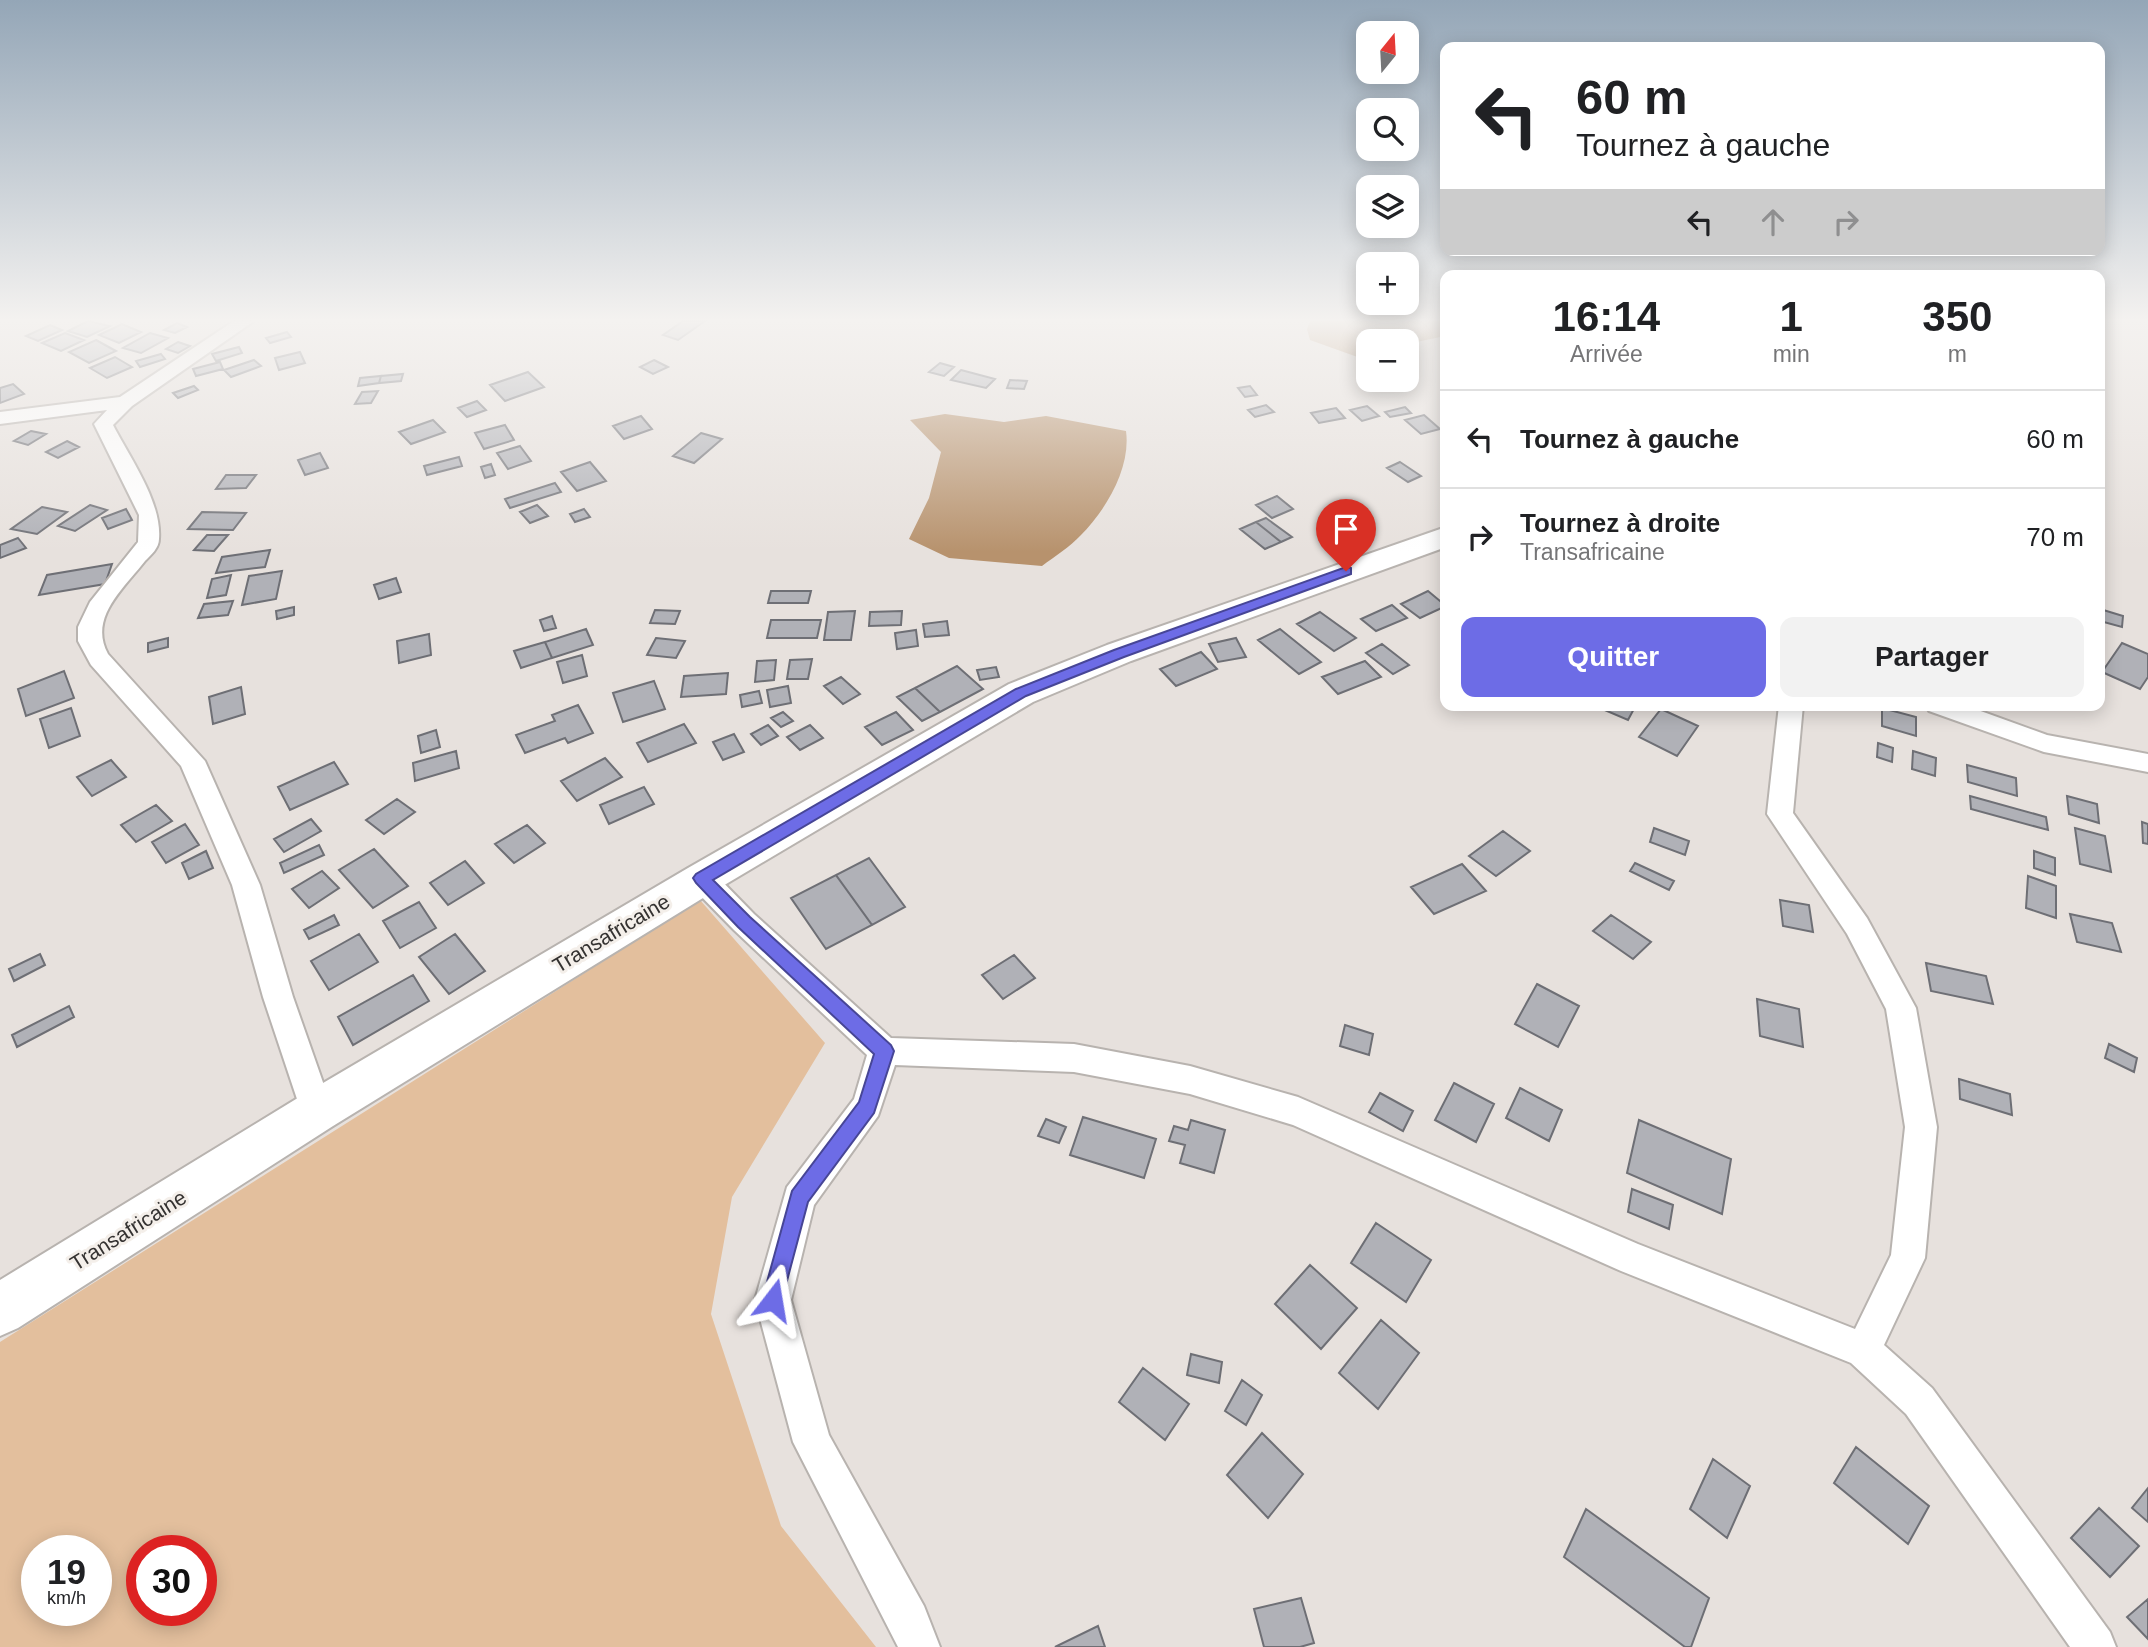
<!DOCTYPE html>
<html lang="fr">
<head>
<meta charset="utf-8">
<style>
	body { margin:0; font-family:Helvetica,sans-serif; background:#f2f2f2; color:#202124; height:100vh; display:flex; flex-direction:column; font-size:26px; white-space:nowrap }
	* { box-sizing:border-box; margin:0 }
	p { font-size:23px; color:#757577 }
	.icon { flex:none; width:38px; height:38px; fill:none; stroke:currentColor; stroke-width:2; stroke-linecap:round; stroke-linejoin:round }
	.map { position:relative; flex:1; overflow:hidden }
	.sheet { position:absolute; left:1440px; top:270px; width:665px; height:441px; display:flex; flex-direction:column; background:#fff; border-radius:14px; box-shadow:0 4px 18px #0003 }
	.sheet>* { flex:none }
	.hud { position:absolute; left:1440px; top:42px; width:665px; height:214px; border-radius:14px; box-shadow:0 4px 18px #0003; background:#fff; color:#202124; overflow:hidden }
	.needle { width:46px; rotate:18deg }
	.fabs { position:absolute; left:1356px; top:21px; display:grid; gap:14px }
	.fabs a { display:grid; place-items:center; width:63px; height:63px; border-radius:14px; background:#fff; box-shadow:0 4px 18px #0003; font-size:35px }
	.speed { position:absolute; left:21px; top:1535px; display:flex; gap:14px; font-size:35px; font-weight:700; text-align:center }
	.speed>* { display:grid; place-content:center; width:91px; height:91px; border-radius:50%; background:#fff; box-shadow:0 4px 18px #0003; line-height:1 }
	.speed small { font-size:18px; font-weight:400 }
	.speed .limit { border:10px solid #d22; background:#fff; color:#111 }
	.pin { position:absolute; display:grid; place-items:center; width:60px; height:60px; color:#fff; margin:-72px -30px; border-radius:50% 50% 50% 0; rotate:-45deg; box-shadow:0 0 7px #0007 }
	.pin .icon { rotate:45deg }
	.me { position:absolute; width:77px; margin:-38px; rotate:14deg; stroke-linejoin:round; filter:drop-shadow(0 0 5px #0008) }
	.turn { display:flex; align-items:center; gap:24px; height:147px; padding:0 21px; font-size:32px }
	.turn .icon { width:91px; height:91px; stroke-width:2.5 }
	.turn b { display:block; font-size:49px; line-height:60px }
	.lanes { display:flex; align-items:center; height:66px; padding:0 21px; background:#0003; justify-content:center; gap:35px; direction:ltr }
	.lanes .off { opacity:.35 }
	.eta { display:flex; justify-content:space-evenly; align-items:center; height:119px; text-align:center }
	.eta b { font-size:42px; font-weight:700; line-height:49px }
	.button { display:flex; gap:14px; margin-top:auto; padding:14px 21px }
	.button a { flex:1; height:80px; border-radius:14px; background:#6d6ce6; color:#fff; font-size:28px; font-weight:700; line-height:80px; text-align:center }
	.button a+a { background:#f2f2f2; color:#202124 }
	ul { padding:0; list-style:none }
	li { display:flex; align-items:center; gap:21px; height:98px; padding:0 21px; border-top:2px solid #e0e0e0 }
	li div { flex:1 }
	li b { display:block; font-size:26px }
	li em { font-style:normal }
	.map>svg:first-child { display:block }
	.green { fill:#e3bf9d; fill-rule:evenodd }
	.water { fill:#b7926d }
	.building { fill:#b0b1b7; stroke:#6e6f75; stroke-width:2 }
	.lines { fill:none; stroke-linecap:round; stroke-linejoin:round }
	.minor-casing { stroke:#b8b3af; stroke-width:4 }
	.highway-casing { stroke:#b8b3af; stroke-width:4 }
	.minor { fill:#fff; fill-rule:evenodd }
	.highway { fill:#fff; fill-rule:evenodd }
	.route { fill:#6d6ce6; stroke:#474696; stroke-width:2 }
	.labels { text-anchor:middle; dominant-baseline:central; stroke-width:6; stroke-linejoin:round; paint-order:stroke }
	.street-label { font-size:21px; fill:#343231; stroke:#f4efea }
</style>
</head>
<body>
<div class="map">
<svg width="2148" height="1647" viewBox="0 0 2148 1647">
	<rect width="100%" height="100%" fill="#e7e1dd"/>
	<path class="green" d="M 700,900 L 825,1043 L 732,1197 L 711,1314 L 781,1526 L 876,1647 L 0,1647 L 0,1342 ZM 37,1550 L 96,1550 L 96,1610 L 37,1610 ZM 142,1550 L 201,1550 L 201,1610 L 142,1610 Z"/>
	<path class="water" d="M 1310,321 L 1445,321 L 1445,336 L 1407,344 L 1407,341 L 1368,341 L 1368,358 L 1363,359 L 1310,340 L 1307,329 Z
		M 945,414 L 1004,422 L 1046,416 L 1126,431 C 1131,467 1107,509 1081,535 C 1070,547 1055,556 1042,566 L 949,558 L 909,539 L 929,498 L 941,452 L 910,420 Z"/>
	<path class="building" d="M 88,321 L 110,326 L 87,337 L 68,331 Z
		M 683,321 L 705,321 L 678,340 L 663,335 Z
		M 177,323 L 187,327 L 175,333 L 164,330 Z
		M 122,324 L 141,332 L 119,343 L 99,335 Z
		M 50,325 L 62,330 L 38,341 L 26,336 Z
		M 287,332 L 291,337 L 270,343 L 266,338 Z
		M 65,333 L 84,340 L 61,351 L 42,343 Z
		M 150,333 L 168,338 L 141,353 L 123,348 Z
		M 96,340 L 116,351 L 89,363 L 69,352 Z
		M 178,342 L 190,346 L 178,353 L 166,349 Z
		M 239,347 L 242,353 L 216,361 L 212,354 Z
		M 300,352 L 305,363 L 279,370 L 275,358 Z
		M 161,354 L 165,359 L 140,367 L 136,361 Z
		M 115,357 L 132,367 L 107,378 L 90,368 Z
		M 254,360 L 261,366 L 231,377 L 224,370 Z
		M 654,360 L 668,367 L 653,374 L 640,367 Z
		M 220,362 L 223,369 L 196,376 L 193,369 Z
		M 940,363 L 954,367 L 944,376 L 929,372 Z
		M 961,370 L 995,379 L 986,388 L 951,380 Z
		M 528,372 L 544,387 L 505,401 L 490,385 Z
		M 403,374 L 401,381 L 379,383 L 381,376 Z
		M 381,376 L 379,383 L 358,386 L 360,378 Z
		M 1010,380 L 1027,381 L 1024,389 L 1007,388 Z
		M 13,384 L 24,394 L 0,403 L 0,388 Z
		M 194,386 L 198,390 L 178,398 L 173,393 Z
		M 1250,386 L 1257,395 L 1245,397 L 1238,388 Z
		M 378,391 L 371,403 L 355,404 L 362,392 Z
		M 477,401 L 486,410 L 467,417 L 458,408 Z
		M 1266,405 L 1274,412 L 1255,417 L 1248,410 Z
		M 1367,406 L 1379,416 L 1362,421 L 1350,410 Z
		M 1405,407 L 1411,413 L 1390,417 L 1385,412 Z
		M 1336,408 L 1345,418 L 1319,423 L 1311,413 Z
		M 1424,415 L 1440,429 L 1421,434 L 1405,420 Z
		M 641,416 L 652,429 L 624,439 L 613,426 Z
		M 433,420 L 445,432 L 411,444 L 399,432 Z
		M 505,425 L 514,440 L 484,449 L 475,433 Z
		M 31,431 L 46,434 L 28,445 L 14,441 Z
		M 701,433 L 722,439 L 694,463 L 673,456 Z
		M 67,441 L 79,447 L 58,458 L 46,452 Z
		M 520,446 L 531,461 L 508,469 L 497,453 Z
		M 320,453 L 328,468 L 305,475 L 298,460 Z
		M 459,457 L 462,466 L 427,475 L 424,466 Z
		M 590,462 L 606,481 L 577,491 L 561,472 Z
		M 1400,462 L 1421,476 L 1408,482 L 1387,468 Z
		M 491,464 L 495,475 L 485,478 L 481,467 Z
		M 226,475 L 256,475 L 246,488 L 216,489 Z
		M 555,483 L 561,492 L 510,508 L 505,499 Z
		M 1277,496 L 1293,509 L 1272,518 L 1256,505 Z
		M 90,505 L 107,510 L 75,531 L 58,526 Z
		M 537,505 L 548,516 L 530,523 L 520,512 Z
		M 42,507 L 67,512 L 37,534 L 11,529 Z
		M 126,509 L 132,520 L 108,529 L 102,518 Z
		M 584,509 L 590,517 L 575,522 L 570,514 Z
		M 202,512 L 246,513 L 233,530 L 188,529 Z
		M 1266,518 L 1292,537 L 1281,542 L 1256,522 Z
		M 1256,522 L 1281,542 L 1265,549 L 1240,529 Z
		M 207,535 L 228,535 L 214,551 L 194,550 Z
		M 18,538 L 26,548 L 0,558 L 0,545 Z
		M 270,550 L 265,567 L 216,573 L 222,557 Z
		M 112,564 L 105,584 L 39,595 L 47,575 Z
		M 282,571 L 276,599 L 242,605 L 249,576 Z
		M 231,575 L 226,595 L 207,598 L 212,579 Z
		M 396,578 L 401,592 L 379,599 L 374,585 Z
		M 771,591 L 811,591 L 808,603 L 768,603 Z
		M 1428,591 L 1446,606 L 1420,618 L 1401,604 Z
		M 233,601 L 228,615 L 198,618 L 204,604 Z
		M 1392,605 L 1407,618 L 1376,631 L 1361,619 Z
		M 294,607 L 294,615 L 277,619 L 276,611 Z
		M 2100,609 L 2123,616 L 2122,627 L 2100,621 Z
		M 655,610 L 680,611 L 675,624 L 650,623 Z
		M 855,611 L 851,640 L 824,640 L 828,612 Z
		M 902,611 L 901,625 L 869,626 L 870,612 Z
		M 1320,612 L 1356,638 L 1334,651 L 1297,624 Z
		M 552,616 L 556,628 L 544,631 L 540,620 Z
		M 771,620 L 821,620 L 817,638 L 767,638 Z
		M 947,621 L 949,635 L 925,637 L 923,624 Z
		M 586,629 L 593,645 L 552,658 L 545,642 Z
		M 1280,629 L 1321,662 L 1299,674 L 1258,640 Z
		M 916,630 L 918,646 L 897,649 L 895,633 Z
		M 429,634 L 431,655 L 399,663 L 397,641 Z
		M 168,638 L 168,647 L 148,652 L 148,643 Z
		M 656,638 L 685,641 L 676,658 L 647,655 Z
		M 1236,638 L 1246,657 L 1218,662 L 1209,644 Z
		M 545,642 L 552,658 L 521,668 L 514,651 Z
		M 2122,643 L 2148,654 L 2148,677 L 2140,689 L 2102,672 Z
		M 1382,644 L 1409,665 L 1393,674 L 1366,653 Z
		M 1201,652 L 1217,669 L 1176,686 L 1160,669 Z
		M 582,655 L 587,676 L 563,683 L 557,662 Z
		M 812,659 L 808,679 L 787,679 L 790,660 Z
		M 776,660 L 774,680 L 755,682 L 757,661 Z
		M 1365,661 L 1381,677 L 1338,694 L 1322,677 Z
		M 957,666 L 983,689 L 940,712 L 915,688 Z
		M 996,667 L 999,677 L 980,680 L 977,670 Z
		M 64,671 L 74,698 L 26,716 L 18,689 Z
		M 728,673 L 726,694 L 681,697 L 684,676 Z
		M 841,677 L 860,694 L 843,704 L 824,686 Z
		M 654,681 L 665,709 L 623,722 L 613,693 Z
		M 788,686 L 791,703 L 770,707 L 767,690 Z
		M 241,687 L 245,714 L 213,724 L 209,697 Z
		M 915,688 L 940,712 L 922,721 L 897,697 Z
		M 759,691 L 762,703 L 742,707 L 740,695 Z
		M 578,705 L 593,733 L 568,743 L 565,738 L 525,753 L 516,735 L 555,721 L 552,715 Z
		M 1593,705 L 1636,705 L 1628,720 Z
		M 71,708 L 80,736 L 49,748 L 40,719 Z
		M 1882,708 L 1916,717 L 1916,736 L 1882,726 Z
		M 1661,709 L 1698,726 L 1677,756 L 1639,737 Z
		M 783,712 L 793,721 L 781,727 L 771,718 Z
		M 896,712 L 913,730 L 882,745 L 865,727 Z
		M 684,724 L 696,743 L 648,762 L 637,743 Z
		M 768,725 L 778,736 L 761,745 L 751,734 Z
		M 810,725 L 823,738 L 800,750 L 787,737 Z
		M 436,730 L 440,747 L 421,753 L 418,736 Z
		M 734,734 L 744,752 L 723,760 L 713,742 Z
		M 1878,743 L 1893,748 L 1892,762 L 1877,757 Z
		M 456,751 L 459,768 L 415,781 L 413,763 Z
		M 1913,751 L 1936,758 L 1935,776 L 1912,769 Z
		M 605,758 L 622,777 L 577,801 L 561,781 Z
		M 111,760 L 126,777 L 92,796 L 77,777 Z
		M 334,762 L 348,784 L 290,810 L 278,787 Z
		M 1967,765 L 2016,778 L 2017,796 L 1968,782 Z
		M 644,787 L 654,804 L 609,824 L 600,805 Z
		M 1970,796 L 2046,817 L 2048,830 L 1971,809 Z
		M 2067,796 L 2097,804 L 2099,823 L 2069,814 Z
		M 397,799 L 415,812 L 384,834 L 366,820 Z
		M 156,805 L 172,821 L 136,842 L 121,825 Z
		M 311,819 L 321,831 L 284,852 L 274,839 Z
		M 2142,822 L 2148,824 L 2148,844 L 2143,843 Z
		M 185,824 L 199,845 L 166,863 L 152,842 Z
		M 527,825 L 545,843 L 514,863 L 495,844 Z
		M 1654,828 L 1689,841 L 1685,855 L 1650,842 Z
		M 2075,828 L 2105,836 L 2111,872 L 2080,864 Z
		M 1503,831 L 1530,851 L 1496,876 L 1469,856 Z
		M 319,845 L 324,855 L 284,873 L 280,863 Z
		M 374,849 L 408,886 L 373,908 L 339,870 Z
		M 206,851 L 213,868 L 189,879 L 182,863 Z
		M 2034,851 L 2055,858 L 2055,875 L 2034,868 Z
		M 869,858 L 905,907 L 872,925 L 836,875 Z
		M 465,861 L 484,883 L 448,905 L 430,883 Z
		M 1635,863 L 1674,881 L 1669,890 L 1630,871 Z
		M 1462,864 L 1486,891 L 1434,914 L 1411,887 Z
		M 322,871 L 339,888 L 309,908 L 292,889 Z
		M 836,875 L 872,925 L 826,949 L 791,898 Z
		M 2028,876 L 2056,886 L 2056,918 L 2026,908 Z
		M 1780,900 L 1809,905 L 1813,932 L 1783,926 Z
		M 419,902 L 436,928 L 400,948 L 383,921 Z
		M 2070,914 L 2112,923 L 2121,952 L 2077,942 Z
		M 334,915 L 339,925 L 309,939 L 304,930 Z
		M 1611,915 L 1651,942 L 1633,959 L 1593,931 Z
		M 359,934 L 378,962 L 329,990 L 311,961 Z
		M 455,934 L 485,971 L 449,994 L 419,957 Z
		M 40,954 L 45,965 L 14,981 L 9,969 Z
		M 1014,955 L 1035,978 L 1003,999 L 982,975 Z
		M 1926,963 L 1986,976 L 1993,1004 L 1931,991 Z
		M 413,975 L 429,1001 L 353,1045 L 338,1017 Z
		M 1537,984 L 1579,1006 L 1558,1047 L 1515,1024 Z
		M 1757,999 L 1799,1009 L 1803,1047 L 1760,1036 Z
		M 69,1006 L 74,1017 L 17,1047 L 12,1035 Z
		M 1345,1025 L 1373,1034 L 1369,1055 L 1340,1046 Z
		M 2109,1044 L 2137,1058 L 2134,1072 L 2105,1058 Z
		M 1959,1079 L 2010,1094 L 2012,1115 L 1960,1099 Z
		M 1454,1083 L 1494,1104 L 1476,1142 L 1435,1120 Z
		M 1520,1088 L 1562,1110 L 1549,1141 L 1506,1118 Z
		M 1380,1093 L 1413,1111 L 1403,1131 L 1369,1112 Z
		M 1083,1117 L 1156,1139 L 1144,1178 L 1070,1155 Z
		M 1046,1119 L 1066,1127 L 1059,1143 L 1038,1136 Z
		M 1191,1120 L 1225,1130 L 1214,1173 L 1180,1163 L 1185,1145 L 1169,1141 L 1174,1126 L 1188,1130 Z
		M 1639,1120 L 1731,1159 L 1722,1214 L 1627,1173 Z
		M 1632,1189 L 1673,1205 L 1669,1229 L 1628,1212 Z
		M 1376,1223 L 1431,1260 L 1406,1302 L 1351,1263 Z
		M 1310,1265 L 1357,1308 L 1321,1349 L 1275,1304 Z
		M 1381,1320 L 1419,1353 L 1378,1409 L 1339,1373 Z
		M 1191,1354 L 1222,1362 L 1219,1383 L 1187,1375 Z
		M 1143,1368 L 1189,1404 L 1165,1440 L 1119,1402 Z
		M 1242,1380 L 1262,1395 L 1246,1425 L 1225,1411 Z
		M 1262,1433 L 1303,1474 L 1268,1518 L 1227,1475 Z
		M 1856,1447 L 1929,1506 L 1908,1544 L 1834,1483 Z
		M 1713,1459 L 1750,1486 L 1727,1538 L 1690,1509 Z
		M 2148,1488 L 2148,1522 L 2132,1508 Z
		M 2099,1508 L 2139,1546 L 2110,1577 L 2071,1538 Z
		M 1586,1509 L 1709,1598 L 1691,1647 L 1685,1647 L 1564,1557 Z
		M 1301,1598 L 1314,1643 L 1300,1647 L 1264,1647 L 1254,1609 Z
		M 2148,1599 L 2148,1639 L 2127,1617 Z
		M 1098,1626 L 1105,1647 L 1055,1647 Z"/>
	<g class="lines">
		<defs>
			<path id="minor" d="M 234,321 L 254,321 L 132,406 L 113,425 C 130,458 162,502 159,539 C 159,548 151,555 145,561 C 124,588 88,618 108,654 L 205,761 L 260,885 L 293,997 L 333,1111 L 328,1121 L 317,1126 L 306,1121 L 301,1111 L 263,997 L 232,885 L 181,766 L 91,665 L 78,641 L 78,627 L 90,602 L 138,542 L 139,515 L 94,424 L 107,410 L 0,424 L 0,412 L 120,397 Z
				M 1779,705 L 1803,705 L 1793,813 L 1867,918 L 1916,1008 L 1937,1127 L 1925,1258 L 1884,1345 L 1932,1388 L 2110,1632 L 2116,1647 L 2070,1647 L 1906,1414 L 1851,1363 L 1621,1271 L 1293,1125 L 1190,1094 L 1074,1072 L 895,1065 L 878,1116 L 814,1205 L 791,1300 L 829,1435 L 924,1606 L 940,1647 L 898,1647 L 793,1442 L 755,1300 L 787,1187 L 854,1099 L 867,1055 L 734,930 L 692,887 L 688,879 L 692,871 L 702,868 L 712,871 L 754,914 L 891,1038 L 1074,1044 L 1190,1066 L 1298,1097 L 1638,1244 L 1855,1329 L 1891,1255 L 1905,1127 L 1886,1009 L 1847,934 L 1767,814 Z
				M 1926,705 L 1964,705 L 2047,735 L 2148,754 L 2148,772 L 2044,752 L 1929,711 Z"/>
			<path id="highway" d="M 1446,527 L 1446,547 L 1131,661 L 1033,702 L 716,890 L 333,1126 L 18,1328 L 0,1336 L 0,1280 L 301,1096 L 688,868 L 1009,684 L 1107,645 Z"/>
		</defs>
		<use href="#minor" class="minor-casing"/>
		<use href="#highway" class="highway-casing"/>
		<use href="#minor" class="minor"/>
		<use href="#highway" class="highway"/>
	</g>
	<linearGradient id="sky" x2="0" y2="1"><stop stop-color="#94a6b7"/><stop offset="0.58" stop-color="#f4f2f0"/><stop offset="1" stop-color="#f4f2f0" stop-opacity="0"/></linearGradient>
	<rect width="2148" height="552" fill="url(#sky)"/>
	<path class="route" d="M 1346,567 L 1351,568 L 1351,574 L 1124,657 L 1026,696 L 713,880 L 750,917 L 891,1045 L 894,1051 L 874,1113 L 808,1202 L 780,1307 L 773,1310 L 765,1307 L 762,1300 L 792,1191 L 859,1102 L 874,1054 L 738,927 L 696,883 L 693,878 L 696,874 L 1016,689 L 1114,650 Z"/>
	<g class="labels">
		<g class="street-label">
			<text transform="translate(611 933) rotate(-31)">Transafricaine</text>
			<text transform="translate(128 1230) rotate(-32)">Transafricaine</text>
		</g>
	</g>
</svg>
<div class="fabs">
<a><svg class="needle" viewBox="-14 -14 28 28"><path d="M0-13l5 13h-10z" fill="#e53935"/><path d="M0 13l5-13h-10z" fill="#757577"/></svg></a>
<a><svg class="icon" aria-label="search" viewBox="0 0 24 24"><circle cx="10" cy="10" r="6"/><path d="M15 15l6 6"/></svg></a>
<a><svg class="icon" aria-label="layers" viewBox="0 0 24 24"><path d="M12 4l9 5-9 5-9-5zM3 14l9 5 9-5"/></svg></a>
<a>+</a>
<a>−</a>
</div>
<div class="speed"><div>19<small>km/h</small></div><div class="limit">30</div></div>
<div class="pin" style="left:1346px;top:571px;background:#d93025"><svg class="icon" aria-label="arrive" viewBox="0 0 24 24"><path d="M6 21V4h12l-3 4 3 4H6"/></svg></div>
<svg class="me" style="left:773px;top:1300px" viewBox="-20 -20 40 40"><path d="M0-17L14 15 0 8-14 15z" fill="#6d6ce6" stroke="#fff" stroke-width="4"/></svg>
<div class="hud">
<div class="turn"><svg class="icon" aria-label="left" viewBox="0 0 24 24"><path d="M17 20v-9H6M10 6l-5 5 5 5"/></svg><div><b>60 m</b>Tournez à gauche</div></div>
<div class="lanes"><svg class="icon" aria-label="left" viewBox="0 0 24 24"><path d="M17 20v-9H6M10 6l-5 5 5 5"/></svg><svg class="icon off" aria-label="ahead" viewBox="0 0 24 24"><path d="M12 20V5M6 11l6-6 6 6"/></svg><svg class="icon off" aria-label="right" viewBox="0 0 24 24"><path d="M7 20v-9h11M14 6l5 5-5 5"/></svg></div>
</div>
<section class="sheet">
<div class="eta">
<div><b>16:14</b><p>Arrivée</p></div>
<div><b>1</b><p>min</p></div>
<div><b>350</b><p>m</p></div>
</div>
<ul>
<li><svg class="icon" aria-label="left" viewBox="0 0 24 24"><path d="M17 20v-9H6M10 6l-5 5 5 5"/></svg><div><b>Tournez à gauche</b></div><em>60 m</em></li>
<li><svg class="icon" aria-label="right" viewBox="0 0 24 24"><path d="M7 20v-9h11M14 6l5 5-5 5"/></svg><div><b>Tournez à droite</b><p>Transafricaine</p></div><em>70 m</em></li>
</ul>
<div class="button"><a>Quitter</a><a>Partager</a></div>
</section>
</div>
</body>
</html>
